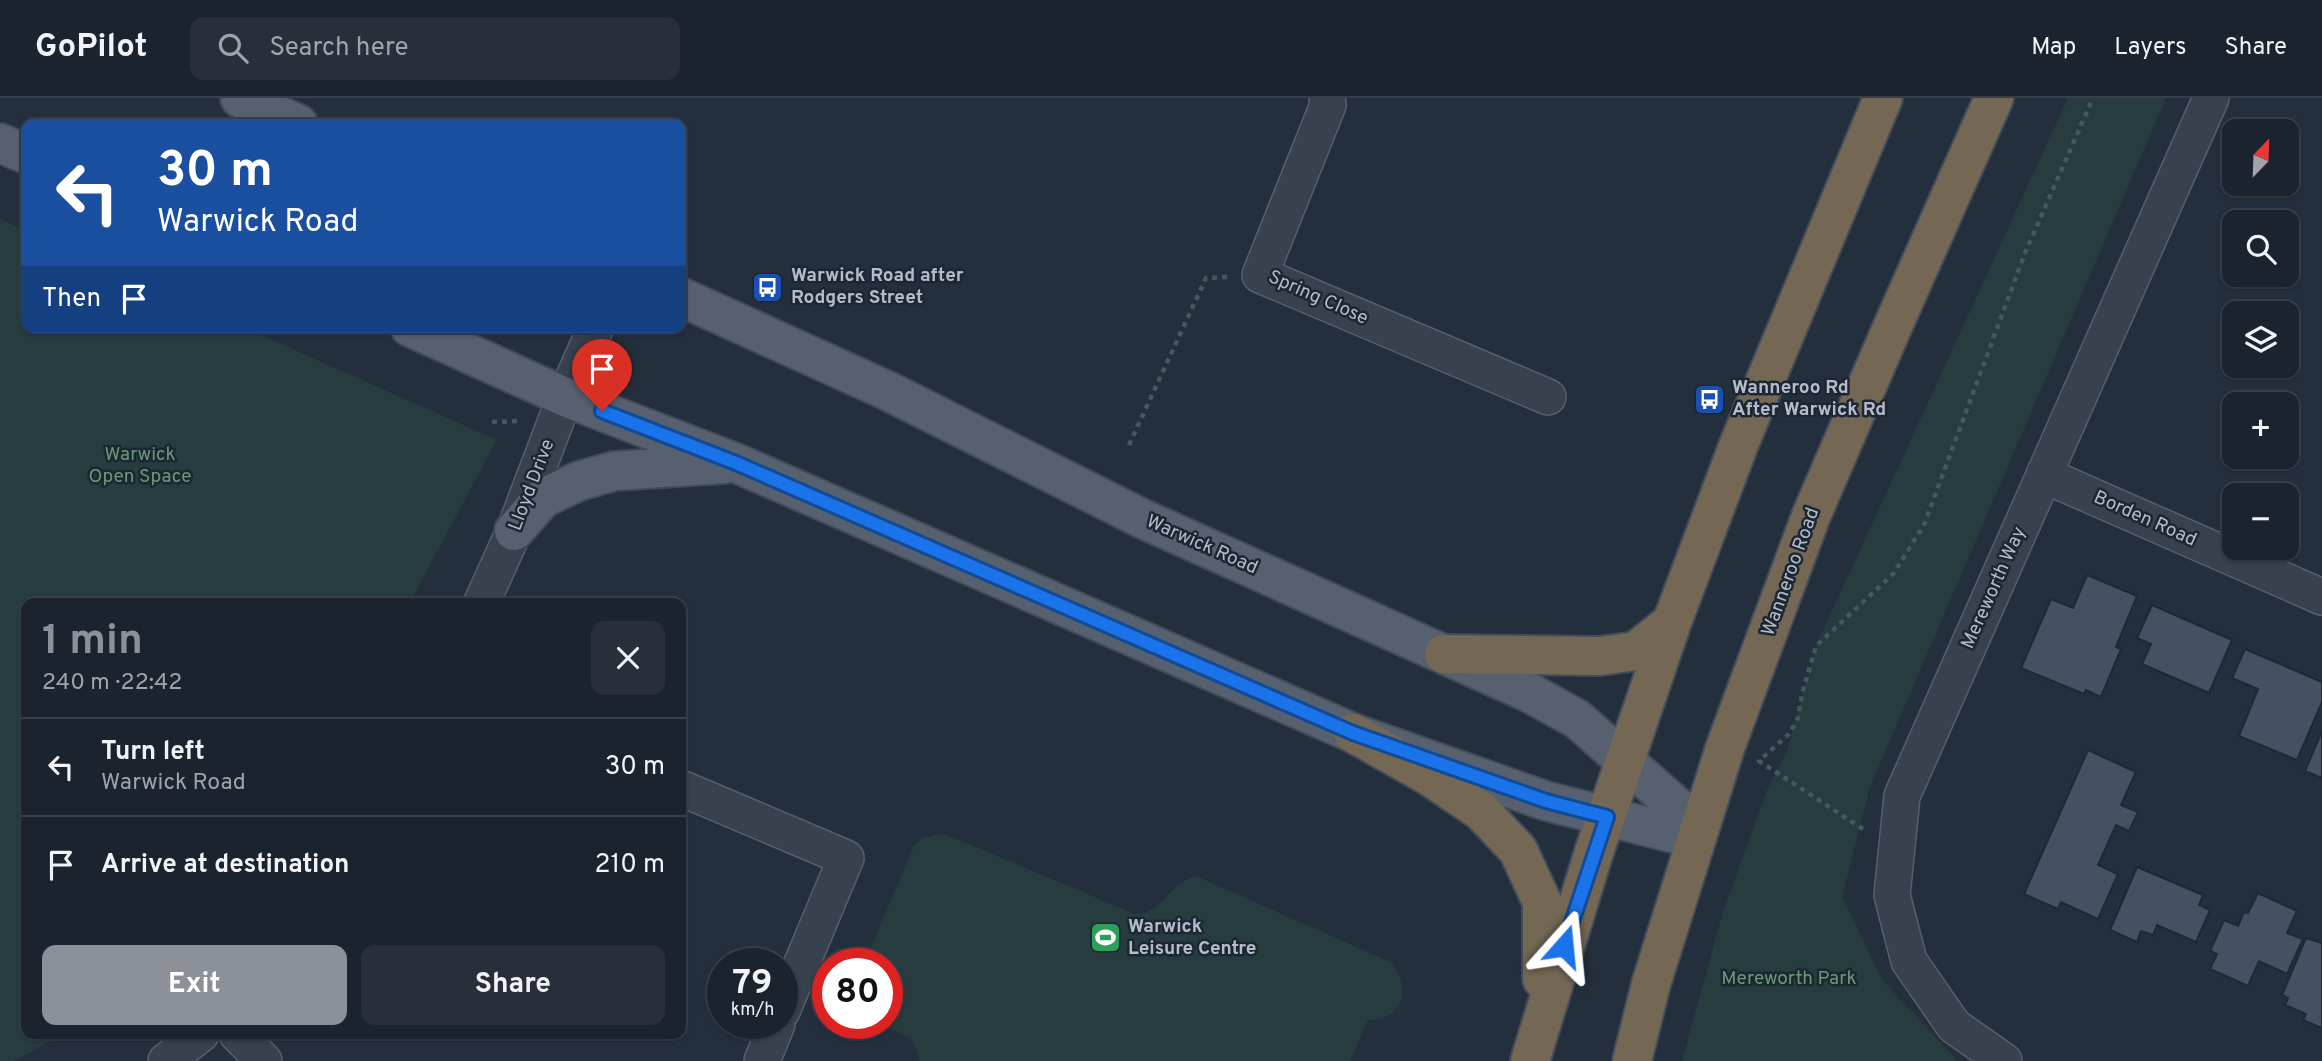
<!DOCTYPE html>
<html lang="en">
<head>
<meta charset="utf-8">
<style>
	body { margin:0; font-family:Overpass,sans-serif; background:#282f3a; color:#f1f3f6; height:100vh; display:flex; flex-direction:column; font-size:26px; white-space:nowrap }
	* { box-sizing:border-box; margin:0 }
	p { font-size:23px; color:#a0a4aa }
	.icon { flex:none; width:38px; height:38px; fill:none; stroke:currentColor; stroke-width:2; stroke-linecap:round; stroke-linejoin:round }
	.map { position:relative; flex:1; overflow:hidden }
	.side { position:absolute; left:21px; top:500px; width:665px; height:441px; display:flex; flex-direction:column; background:#1b232e; border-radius:14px; box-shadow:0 2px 5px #0004,0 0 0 2px #39404a }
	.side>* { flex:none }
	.banner { position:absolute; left:21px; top:21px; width:665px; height:214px; border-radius:14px; box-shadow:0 2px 5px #0004,0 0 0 2px #39404a; background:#1a4fa0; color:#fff; overflow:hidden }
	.needle { width:46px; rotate:23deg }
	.fabs { position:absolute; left:2222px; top:21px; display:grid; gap:14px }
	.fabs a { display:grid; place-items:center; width:77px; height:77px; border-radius:14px; background:#1b232e; box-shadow:0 2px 5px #0004,0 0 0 2px #39404a; font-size:35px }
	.speed { position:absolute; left:707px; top:850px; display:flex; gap:14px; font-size:35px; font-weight:700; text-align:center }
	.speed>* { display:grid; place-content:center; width:91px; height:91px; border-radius:50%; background:#1b232e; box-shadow:0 2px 5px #0004,0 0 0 2px #39404a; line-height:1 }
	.speed small { font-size:18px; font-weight:400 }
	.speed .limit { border:10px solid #d22; background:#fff; color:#111 }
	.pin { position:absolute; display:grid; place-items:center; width:60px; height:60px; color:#fff; margin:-72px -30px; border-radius:50% 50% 50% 0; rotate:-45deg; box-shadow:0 0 7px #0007 }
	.pin .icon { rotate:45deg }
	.me { position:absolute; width:77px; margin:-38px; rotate:18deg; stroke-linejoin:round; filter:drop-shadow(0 0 5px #0008) }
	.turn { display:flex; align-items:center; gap:24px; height:147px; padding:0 21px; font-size:32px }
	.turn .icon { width:91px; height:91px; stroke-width:2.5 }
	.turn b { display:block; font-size:49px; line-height:60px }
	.then { display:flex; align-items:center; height:66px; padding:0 21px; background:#0003; gap:14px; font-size:26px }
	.round { display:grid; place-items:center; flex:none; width:74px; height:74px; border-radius:14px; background:#282f3a }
	.head { display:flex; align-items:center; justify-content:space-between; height:119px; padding:0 21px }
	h1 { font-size:42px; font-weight:700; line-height:52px; color:#8c9099 }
	.primary-button { display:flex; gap:14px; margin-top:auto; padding:14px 21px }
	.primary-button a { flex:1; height:80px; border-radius:14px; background:#8c9099; color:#fff; font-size:28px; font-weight:700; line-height:80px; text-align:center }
	.primary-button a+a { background:#282f3a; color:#f1f3f6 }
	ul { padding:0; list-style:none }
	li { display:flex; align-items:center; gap:21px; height:98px; padding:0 21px; border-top:2px solid #39404a }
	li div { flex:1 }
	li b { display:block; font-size:26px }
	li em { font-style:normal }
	header { display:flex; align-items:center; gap:42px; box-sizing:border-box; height:98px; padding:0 35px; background:#1b232e; border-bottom:2px solid #39404a }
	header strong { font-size:33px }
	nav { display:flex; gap:38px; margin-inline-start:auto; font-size:24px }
	.search { width:490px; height:63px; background:#282f3a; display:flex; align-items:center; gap:18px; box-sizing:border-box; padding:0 24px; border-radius:14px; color:#a0a4aa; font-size:26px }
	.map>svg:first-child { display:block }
	.green { fill:#263c3f }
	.building { fill:#455162; stroke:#1f2835; stroke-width:2 }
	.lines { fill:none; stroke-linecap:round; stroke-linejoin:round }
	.minor-casing { stroke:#565f6c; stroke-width:38 }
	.major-casing { stroke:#414a57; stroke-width:42 }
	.highway-casing { stroke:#434c59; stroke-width:42 }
	.path { stroke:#44595c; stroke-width:4.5; stroke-dasharray:5 5; stroke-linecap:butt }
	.minor { stroke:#38414e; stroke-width:35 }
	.major { stroke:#56606e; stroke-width:38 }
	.highway { stroke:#746855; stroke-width:38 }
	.route-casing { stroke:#114b97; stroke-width:18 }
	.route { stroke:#1a73e8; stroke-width:12 }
	.labels { text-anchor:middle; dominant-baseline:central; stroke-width:5; stroke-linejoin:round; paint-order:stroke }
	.poi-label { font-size:19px; font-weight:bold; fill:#b4bcc9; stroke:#1d2633; text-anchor:start }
	.street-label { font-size:19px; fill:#b4bcc9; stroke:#1d2633 }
	.park-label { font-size:19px; fill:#6b9a76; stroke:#1d2633 }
</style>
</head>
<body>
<header>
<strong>GoPilot</strong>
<div class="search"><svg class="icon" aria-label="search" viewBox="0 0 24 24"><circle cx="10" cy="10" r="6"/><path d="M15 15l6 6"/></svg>Search here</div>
<nav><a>Map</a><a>Layers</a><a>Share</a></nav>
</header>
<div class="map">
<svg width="2322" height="963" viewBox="0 0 2322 963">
	<rect width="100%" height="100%" fill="#242f3e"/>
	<path class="green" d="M 2068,0 L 2166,0 L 1870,689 L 1842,799 L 1883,883 L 1958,963 L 1682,963 L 1723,814 L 1767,692 L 1786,656 L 1816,548 Z
		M 0,121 L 26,133 L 26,229 L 243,229 L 497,342 L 409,506 L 26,506 L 26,936 L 64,936 L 14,963 L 0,963 Z
		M 939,736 L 947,737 L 1135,816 C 1167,814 1164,787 1196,778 L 1388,863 C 1406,876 1409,910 1385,919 C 1380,921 1373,921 1368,922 L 1350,963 L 919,963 C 918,939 898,934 879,926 L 887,926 L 887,866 L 864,866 L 914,748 L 921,741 Z"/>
	<path class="building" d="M 2087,477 L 2137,498 L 2116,549 L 2121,551 L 2101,599 L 2086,592 L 2084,596 L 2021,570 L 2051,501 L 2073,510 Z
		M 2152,507 L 2232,542 L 2209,595 L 2142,566 L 2151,546 L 2137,540 Z
		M 2245,551 L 2322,584 L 2322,604 L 2297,662 L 2239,638 L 2258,591 L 2232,580 Z
		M 2322,633 L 2322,680 L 2305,673 Z
		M 2088,652 L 2136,674 L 2121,707 L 2138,714 L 2129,733 L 2116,727 L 2098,767 L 2118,776 L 2098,821 L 2061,804 L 2058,811 L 2024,796 Z
		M 2137,769 L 2203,797 L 2199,807 L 2210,812 L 2196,844 L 2157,827 L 2153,837 L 2141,833 L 2137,844 L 2110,832 Z
		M 2258,795 L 2297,813 L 2287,835 L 2303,841 L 2287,876 L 2259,863 L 2248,888 L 2210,871 L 2217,856 L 2210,853 L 2224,822 L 2238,828 L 2244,814 L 2248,815 Z
		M 2306,840 L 2322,845 L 2322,930 L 2303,922 L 2306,916 L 2285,907 L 2288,900 L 2282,897 Z"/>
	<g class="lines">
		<defs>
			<path id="minor" d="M 1327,0 L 1328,7 L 1260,177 L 1548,299
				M 2044,377 L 2322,499
				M 481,506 L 514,433 L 565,299 L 596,229
				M 681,690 L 846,760 L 782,913
				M 237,936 L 264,963
				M 166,963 L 201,936
				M 762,963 L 777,926
				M 2004,963 L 1954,928 L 1909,863 L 1892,797 L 1902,698 L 2211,0"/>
			<path id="major" d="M 240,0 L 298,26
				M 0,45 L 26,56
				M 681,199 L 888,293 L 1143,421 L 1530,595 L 1577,621 L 1700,729
				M 410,229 L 565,299 L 736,365 L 1353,635 L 1546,703 L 1696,741
				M 514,433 L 543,400 L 579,383 L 614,373 L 724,366"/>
			<path id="highway" d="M 1444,556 L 1600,558 L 1636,553 L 1672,524
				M 1353,635 L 1429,678 L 1481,713 L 1518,752 L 1542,804 L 1542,881
				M 1530,963 L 1594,754 L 1672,524 L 1739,346 L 1883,0
				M 1632,963 L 1651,886 L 1725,650 L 1811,418 L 1892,230 L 1994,0"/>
		</defs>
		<use href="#minor" class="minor-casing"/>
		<use href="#major" class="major-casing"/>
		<use href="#highway" class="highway-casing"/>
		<path class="path" d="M 492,324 L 519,323
			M 1129,347 L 1206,180 L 1228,179
			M 1863,731 L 1759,663 L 1790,635 L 1798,620 L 1802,596 L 1816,548 L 1893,476 L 1924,427 L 2025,155 L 2093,0"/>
		<use href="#minor" class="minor"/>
		<use href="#major" class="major"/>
		<use href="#highway" class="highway"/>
	</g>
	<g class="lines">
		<defs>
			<path id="route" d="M 602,313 L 736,365 L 1353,635 L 1546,703 L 1607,719 L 1564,848"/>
		</defs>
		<use href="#route" class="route-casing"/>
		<use href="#route" class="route"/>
	</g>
	<defs>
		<symbol id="bus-square" viewBox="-11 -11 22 22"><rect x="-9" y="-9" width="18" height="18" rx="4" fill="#1a4fb4" stroke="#1d2633"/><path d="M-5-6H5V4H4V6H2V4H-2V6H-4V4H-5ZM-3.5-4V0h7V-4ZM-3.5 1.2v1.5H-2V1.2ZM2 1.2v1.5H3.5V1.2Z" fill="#fff"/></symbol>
		<symbol id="stadium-square" viewBox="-11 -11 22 22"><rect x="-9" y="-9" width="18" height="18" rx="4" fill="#2e9e5b" stroke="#1d2633"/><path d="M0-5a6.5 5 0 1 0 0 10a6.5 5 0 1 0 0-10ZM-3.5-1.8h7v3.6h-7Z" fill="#fff"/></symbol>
	</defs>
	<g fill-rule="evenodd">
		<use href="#bus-square" x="750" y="172" width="35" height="35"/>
		<use href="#bus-square" x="1692" y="284" width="35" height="35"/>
		<use href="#stadium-square" x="1088" y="822" width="35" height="35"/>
	</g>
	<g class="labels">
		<g class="poi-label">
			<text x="791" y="178">Warwick Road after<tspan x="791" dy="22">Rodgers Street</tspan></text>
			<text x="1732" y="290">Wanneroo Rd<tspan x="1732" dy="22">After Warwick Rd</tspan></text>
			<text x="1128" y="829">Warwick<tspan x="1128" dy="22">Leisure Centre</tspan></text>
		</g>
		<g class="street-label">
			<text transform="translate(1318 200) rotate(24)">Spring Close</text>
			<text transform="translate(532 387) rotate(-69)">Lloyd Drive</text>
			<text transform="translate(2145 421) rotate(24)">Borden Road</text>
			<text transform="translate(1202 447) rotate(24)">Warwick Road</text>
			<text transform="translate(1791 474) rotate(-70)">Wanneroo Road</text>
			<text transform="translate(1994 490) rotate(-66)">Mereworth Way</text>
		</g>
		<g class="park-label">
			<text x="140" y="357">Warwick<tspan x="140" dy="22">Open Space</tspan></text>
			<text x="1789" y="881">Mereworth Park</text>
		</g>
	</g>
</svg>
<div class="fabs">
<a><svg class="needle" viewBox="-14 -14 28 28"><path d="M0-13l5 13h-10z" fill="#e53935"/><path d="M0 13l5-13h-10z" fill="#a0a4aa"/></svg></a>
<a><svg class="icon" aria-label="search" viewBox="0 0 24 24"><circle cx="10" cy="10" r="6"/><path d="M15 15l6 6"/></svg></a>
<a><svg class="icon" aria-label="layers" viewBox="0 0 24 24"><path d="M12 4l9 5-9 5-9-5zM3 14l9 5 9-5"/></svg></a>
<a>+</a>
<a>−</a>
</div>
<div class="speed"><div>79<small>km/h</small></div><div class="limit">80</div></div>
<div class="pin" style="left:602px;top:313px;background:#d93025"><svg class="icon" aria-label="arrive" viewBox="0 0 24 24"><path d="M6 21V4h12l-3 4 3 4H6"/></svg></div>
<svg class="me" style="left:1564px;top:848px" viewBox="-20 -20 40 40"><path d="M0-17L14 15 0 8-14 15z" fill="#1a73e8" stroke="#fff" stroke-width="4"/></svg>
<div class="banner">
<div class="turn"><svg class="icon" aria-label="left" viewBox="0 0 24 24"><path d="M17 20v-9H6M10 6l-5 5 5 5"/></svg><div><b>30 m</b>Warwick Road</div></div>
<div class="then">Then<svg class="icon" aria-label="arrive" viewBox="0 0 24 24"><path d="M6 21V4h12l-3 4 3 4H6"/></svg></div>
</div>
<section class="side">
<div class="head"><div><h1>1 min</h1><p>240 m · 22:42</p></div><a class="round"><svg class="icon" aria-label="close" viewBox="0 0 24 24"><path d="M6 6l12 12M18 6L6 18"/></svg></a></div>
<ul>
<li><svg class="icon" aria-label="left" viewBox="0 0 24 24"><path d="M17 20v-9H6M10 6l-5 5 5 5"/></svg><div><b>Turn left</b><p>Warwick Road</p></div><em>30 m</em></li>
<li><svg class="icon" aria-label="arrive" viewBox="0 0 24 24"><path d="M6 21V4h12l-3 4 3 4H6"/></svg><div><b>Arrive at destination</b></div><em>210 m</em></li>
</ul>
<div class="primary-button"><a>Exit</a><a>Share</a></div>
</section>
</div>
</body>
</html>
